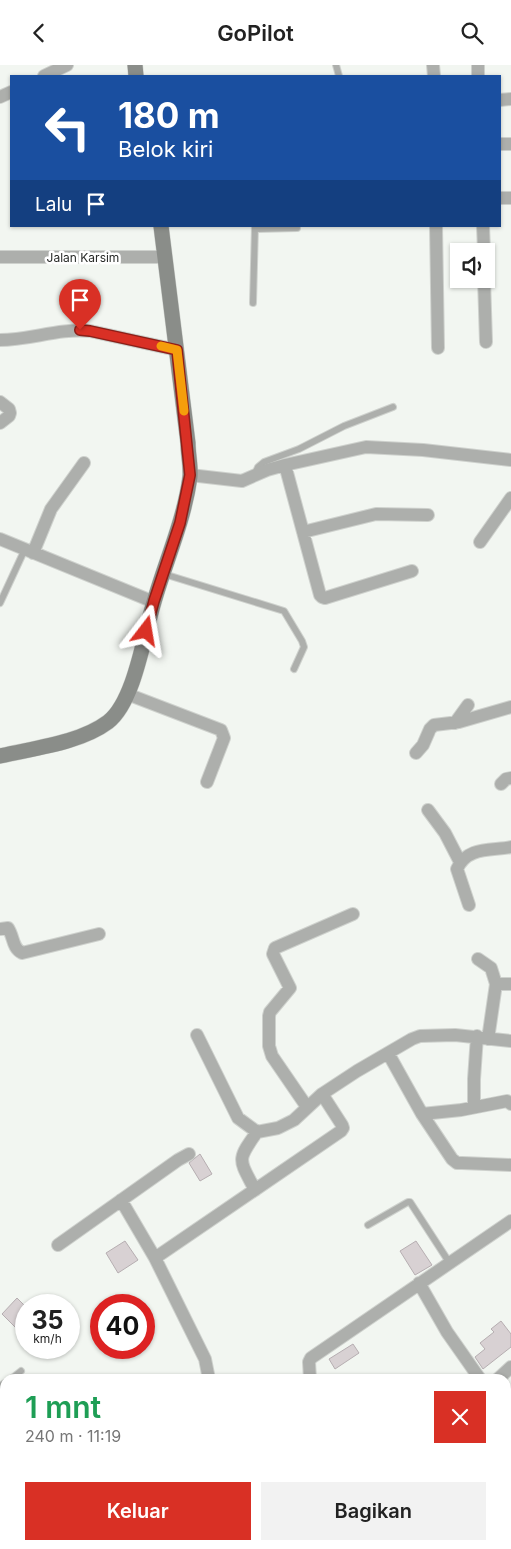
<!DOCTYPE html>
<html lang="id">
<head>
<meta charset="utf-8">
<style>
	body { margin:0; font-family:Inter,sans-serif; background:#f2f2f2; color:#222; height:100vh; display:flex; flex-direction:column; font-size:19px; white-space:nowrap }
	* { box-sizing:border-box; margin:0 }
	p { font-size:16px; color:#767676 }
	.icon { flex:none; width:28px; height:28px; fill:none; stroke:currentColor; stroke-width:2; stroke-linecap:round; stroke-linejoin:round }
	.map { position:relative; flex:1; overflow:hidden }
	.details { position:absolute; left:0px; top:1309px; width:511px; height:176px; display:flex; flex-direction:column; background:#fff; border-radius:15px 15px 0 0; box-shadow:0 1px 4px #0004 }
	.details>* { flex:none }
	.top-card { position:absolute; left:10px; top:10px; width:491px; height:152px; border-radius:0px; box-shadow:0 1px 4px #0004; background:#1a4fa0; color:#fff; overflow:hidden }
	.controls { position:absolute; left:450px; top:178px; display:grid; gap:10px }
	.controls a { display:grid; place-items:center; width:45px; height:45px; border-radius:0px; background:#fff; box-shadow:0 1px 4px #0004; font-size:25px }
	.speed { position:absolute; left:15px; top:1229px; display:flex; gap:10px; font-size:25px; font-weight:700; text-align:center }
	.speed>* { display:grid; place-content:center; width:65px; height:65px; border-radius:50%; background:#fff; box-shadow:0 1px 4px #0004; line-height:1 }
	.speed small { font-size:12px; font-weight:400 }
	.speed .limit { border:8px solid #d22; background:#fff; color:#111 }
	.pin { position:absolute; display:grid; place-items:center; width:42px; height:42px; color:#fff; margin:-51px -21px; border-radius:50% 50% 50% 0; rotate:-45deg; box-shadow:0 0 5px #0007 }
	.pin .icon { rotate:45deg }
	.me { position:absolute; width:55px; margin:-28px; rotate:14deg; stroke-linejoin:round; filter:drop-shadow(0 0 4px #0008) }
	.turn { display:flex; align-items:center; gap:18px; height:105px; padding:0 25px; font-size:22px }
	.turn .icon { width:65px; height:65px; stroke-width:2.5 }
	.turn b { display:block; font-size:35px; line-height:42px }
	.then { display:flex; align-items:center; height:48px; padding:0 25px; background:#0003; gap:10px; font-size:19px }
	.round { display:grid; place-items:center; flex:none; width:52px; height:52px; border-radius:0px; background:#f2f2f2 }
	.head { display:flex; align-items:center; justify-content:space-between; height:85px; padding:0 25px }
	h1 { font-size:30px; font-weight:600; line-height:38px; color:#1e9e55 }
	.cta { display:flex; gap:10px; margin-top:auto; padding:10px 25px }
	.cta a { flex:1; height:58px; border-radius:0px; background:#d93025; color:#fff; font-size:20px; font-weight:600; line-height:58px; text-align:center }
	.cta a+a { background:#f2f2f2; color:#222 }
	header { display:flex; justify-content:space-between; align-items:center; height:65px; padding:0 25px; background:#fff; font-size:22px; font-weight:600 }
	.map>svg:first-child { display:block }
	.building { fill:#d8d1d3; stroke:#b6aeb1 }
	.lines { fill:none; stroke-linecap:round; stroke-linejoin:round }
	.lane-casing { stroke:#ced1cd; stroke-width:8 }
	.street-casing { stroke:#ced1cd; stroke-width:14 }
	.secondary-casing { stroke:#ced1cd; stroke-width:16 }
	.lane { stroke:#adafac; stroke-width:6 }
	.street { stroke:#adafac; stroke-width:12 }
	.secondary { stroke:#8a8d89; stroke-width:15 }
	.route-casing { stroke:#8d1f18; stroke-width:12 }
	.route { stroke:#d93025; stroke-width:9 }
	.slow { stroke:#f59e0b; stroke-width:9 }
	.labels { text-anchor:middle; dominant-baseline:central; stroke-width:5; stroke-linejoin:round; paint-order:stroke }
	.street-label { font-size:12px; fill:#282a28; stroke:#fff }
</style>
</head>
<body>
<header><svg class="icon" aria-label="back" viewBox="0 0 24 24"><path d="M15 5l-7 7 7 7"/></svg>GoPilot<svg class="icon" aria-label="search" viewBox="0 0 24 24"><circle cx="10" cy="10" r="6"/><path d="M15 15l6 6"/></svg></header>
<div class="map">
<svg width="511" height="1484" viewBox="0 0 511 1484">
	<rect width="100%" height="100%" fill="#f2f6f1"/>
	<path class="building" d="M 200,1089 L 212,1109 L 200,1116 L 189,1098 Z
		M 125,1176 L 138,1195 L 118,1208 L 106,1188 Z
		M 416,1176 L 432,1200 L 415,1210 L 400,1186 Z
		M 17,1233 L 26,1242 L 26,1273 L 2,1249 Z
		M 501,1256 L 511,1269 L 511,1282 L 483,1304 L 475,1292 L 485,1284 L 480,1278 L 494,1267 L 491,1264 Z
		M 353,1279 L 359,1288 L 335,1304 L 329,1294 Z"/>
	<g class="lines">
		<defs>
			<path id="lane" d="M 336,0 L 339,11
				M 255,164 L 297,163
				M 253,238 L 255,161
				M 255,409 L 258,402 L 264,397 L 299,384 L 344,361 L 393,342
				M 164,509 L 284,546 L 302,576 L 304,582 L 294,604
				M 0,538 L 25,484
				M 368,1160 L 408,1137 L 410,1137 L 449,1197
				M 11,1314 L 21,1306
				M 0,1321 L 5,1318"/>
			<path id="street" d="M 433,0 L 434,11
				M 478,0 L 478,11
				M 44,11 L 67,0
				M 0,32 L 11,27
				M 500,35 L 511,34
				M 500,79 L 511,79
				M 500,133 L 511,133
				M 436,161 L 438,283
				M 483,161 L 484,186
				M 0,192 L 165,192
				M 484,214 L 486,277
				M 0,275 C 30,275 59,263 90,266 L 177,285
				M 0,337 L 9,344 L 10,348 L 9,351 L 0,358
				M 285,400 L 320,530 L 322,532 L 325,533 L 412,506
				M 190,410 L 242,416 L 267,405 L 285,400 L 366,382 L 423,385 L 511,395
				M 303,467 L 376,449 L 428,450
				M 0,474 L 154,537
				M 480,477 L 511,433
				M 33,488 L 51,444 L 84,398
				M 127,629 L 221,665 L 224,673 L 207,717
				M 455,658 L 468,640
				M 416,688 L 423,680 L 430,664 L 434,660 L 459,657 L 511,642
				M 501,719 L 506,714 L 511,713
				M 428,745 L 445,768 L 460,797
				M 469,840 L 457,804 C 467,781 492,786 511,782
				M 0,864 L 8,863 C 14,872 12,883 22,888 L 99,869
				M 478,894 L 491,903 L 496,919 L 488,974
				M 496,919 L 511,919
				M 197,970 L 238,1053 L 257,1067
				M 388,988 L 422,1049 L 452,1094 L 457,1098 L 462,1098 L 511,1100
				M 307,1042 L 272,991 L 269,981 L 269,951 L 270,947 L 290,923 L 273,889 L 275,883 L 353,849
				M 474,1042 L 474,1014 L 477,971
				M 422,1049 L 461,1045 L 507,1036 L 511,1039
				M 255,1125 C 239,1094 236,1096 257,1067 L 278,1063 L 294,1055 L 322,1029 L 357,1006 L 412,974 L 420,971 L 455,970 L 511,976
				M 121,1135 L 155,1193 L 205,1294 L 209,1314
				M 58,1180 L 178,1095 L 189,1089
				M 155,1193 L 341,1066 L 343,1063 L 342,1060 L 322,1029
				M 419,1218 L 447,1267 L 480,1314
				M 310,1314 L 309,1297 L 311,1293 L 511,1156
				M 498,1314 L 511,1302
				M 506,1390 L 511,1407
				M 506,1422 L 511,1419
				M 255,1480 L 257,1484
				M 364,1480 L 366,1484"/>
			<path id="secondary" d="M 135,0 L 136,11
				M 0,691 C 34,683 80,678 108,657 C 135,636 144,569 154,537 C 166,495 184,456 190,412 C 191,402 188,389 188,378 L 161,161"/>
		</defs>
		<use href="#lane" class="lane-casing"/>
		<use href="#street" class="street-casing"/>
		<use href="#secondary" class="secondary-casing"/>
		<use href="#lane" class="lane"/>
		<use href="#street" class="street"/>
		<use href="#secondary" class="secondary"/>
	</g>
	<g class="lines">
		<defs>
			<path id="route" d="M 80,265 L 90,266 L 177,285 L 190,410 L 180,458 L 154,536 L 146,566"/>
		</defs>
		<use href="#route" class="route-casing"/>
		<use href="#route" class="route"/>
		<path class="slow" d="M 161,281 L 177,285 L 184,346"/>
	</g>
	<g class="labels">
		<g class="street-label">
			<text x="83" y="192">Jalan Karsim</text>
		</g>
	</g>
</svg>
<div class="controls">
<a><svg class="icon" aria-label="sound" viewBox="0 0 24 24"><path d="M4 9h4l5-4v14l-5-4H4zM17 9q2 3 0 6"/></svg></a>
</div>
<div class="speed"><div>35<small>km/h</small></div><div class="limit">40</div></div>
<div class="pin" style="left:80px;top:265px;background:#d93025"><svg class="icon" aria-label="arrive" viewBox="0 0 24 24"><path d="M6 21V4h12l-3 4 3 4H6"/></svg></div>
<svg class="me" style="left:146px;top:566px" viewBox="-20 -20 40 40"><path d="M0-17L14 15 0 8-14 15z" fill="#d93025" stroke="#fff" stroke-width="4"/></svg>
<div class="top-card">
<div class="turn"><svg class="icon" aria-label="left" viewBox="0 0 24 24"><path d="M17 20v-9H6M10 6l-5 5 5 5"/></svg><div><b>180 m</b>Belok kiri</div></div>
<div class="then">Lalu<svg class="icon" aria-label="arrive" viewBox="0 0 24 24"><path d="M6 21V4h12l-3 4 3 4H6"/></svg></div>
</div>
<section class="details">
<div class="head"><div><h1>1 mnt</h1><p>240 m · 11:19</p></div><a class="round" style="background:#d93025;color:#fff"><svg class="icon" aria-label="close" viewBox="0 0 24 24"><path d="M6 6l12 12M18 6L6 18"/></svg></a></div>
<div class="cta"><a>Keluar</a><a>Bagikan</a></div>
</section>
</div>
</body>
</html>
